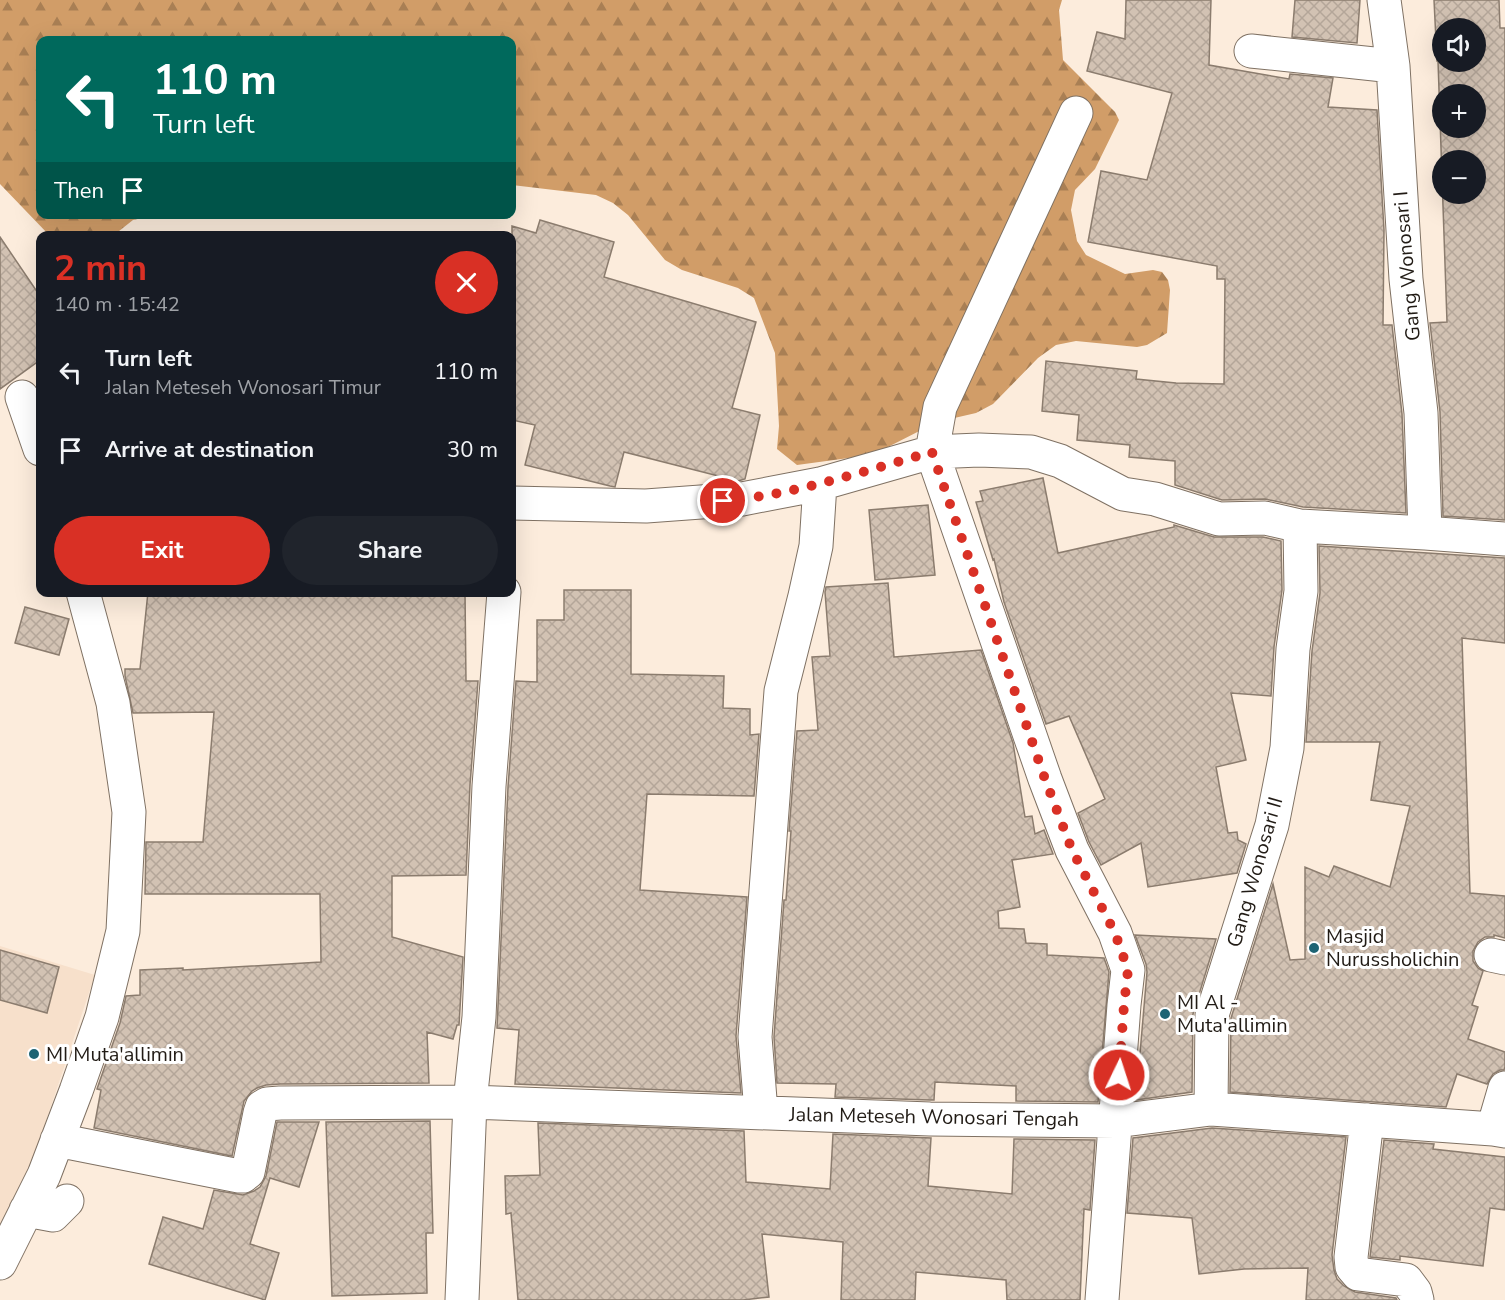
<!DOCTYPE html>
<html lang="en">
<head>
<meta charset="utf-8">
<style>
	body { margin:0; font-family:"Nunito Sans",sans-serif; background:#20242c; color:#f1f3f6; height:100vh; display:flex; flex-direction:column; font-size:22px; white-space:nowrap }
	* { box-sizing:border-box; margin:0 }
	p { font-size:20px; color:#9ea1a6 }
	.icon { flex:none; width:33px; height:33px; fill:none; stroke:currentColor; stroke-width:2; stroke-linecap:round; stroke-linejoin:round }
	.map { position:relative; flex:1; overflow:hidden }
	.details { position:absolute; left:36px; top:231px; width:480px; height:366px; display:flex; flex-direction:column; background:#171b24; border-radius:12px; box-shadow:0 6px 24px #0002 }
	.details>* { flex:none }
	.top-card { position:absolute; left:36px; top:36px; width:480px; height:183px; border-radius:12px; box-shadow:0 6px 24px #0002; background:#00695c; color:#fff; overflow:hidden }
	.tools { position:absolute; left:1432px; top:18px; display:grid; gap:12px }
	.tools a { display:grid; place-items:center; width:54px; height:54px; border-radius:50%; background:#171b24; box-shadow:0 6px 24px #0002; font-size:30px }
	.pin { position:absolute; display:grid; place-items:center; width:51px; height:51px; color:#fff; margin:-26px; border:3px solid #fff; border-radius:50%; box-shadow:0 2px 6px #0007 }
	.me { position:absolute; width:66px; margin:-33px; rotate:4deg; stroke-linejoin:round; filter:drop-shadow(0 0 4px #0008) }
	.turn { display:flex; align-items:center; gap:21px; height:126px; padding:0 18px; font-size:27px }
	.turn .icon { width:78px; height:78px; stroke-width:2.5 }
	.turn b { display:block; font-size:42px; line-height:51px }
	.then { display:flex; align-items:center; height:57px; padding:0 18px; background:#0003; gap:12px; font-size:22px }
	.round { display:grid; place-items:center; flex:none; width:63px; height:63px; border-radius:32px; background:#20242c }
	.headline { display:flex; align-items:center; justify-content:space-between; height:102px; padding:0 18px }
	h1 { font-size:36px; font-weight:700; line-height:45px; color:#d93025 }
	.cta { display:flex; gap:12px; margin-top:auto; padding:12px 18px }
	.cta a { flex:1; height:69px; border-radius:36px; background:#d93025; color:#fff; font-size:24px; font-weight:700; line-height:69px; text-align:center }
	.cta a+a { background:#20242c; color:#f1f3f6 }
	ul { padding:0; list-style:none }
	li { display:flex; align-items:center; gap:18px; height:78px; padding:0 18px }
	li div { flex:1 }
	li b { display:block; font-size:22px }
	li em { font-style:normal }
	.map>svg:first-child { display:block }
	.built { fill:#f7e0cb }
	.forest { fill:url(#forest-firs) }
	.building { fill:url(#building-cross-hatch); stroke:#8b7c6e; stroke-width:1.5; fill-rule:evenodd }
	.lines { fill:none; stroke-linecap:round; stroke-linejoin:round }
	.minor-casing { stroke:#7f7163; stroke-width:35 }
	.minor { stroke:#fff; stroke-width:33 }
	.route { stroke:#d93025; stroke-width:10; stroke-dasharray:0 18 }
	.poi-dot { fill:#1d6373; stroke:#fff; stroke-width:2 }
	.labels { text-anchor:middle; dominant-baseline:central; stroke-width:6; stroke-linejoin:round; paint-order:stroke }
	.street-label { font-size:20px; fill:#211b15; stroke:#fff }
	.poi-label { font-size:20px; fill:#211b15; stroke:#fff; text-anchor:start }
</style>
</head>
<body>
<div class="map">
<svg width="1505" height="1300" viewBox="0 0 1505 1300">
	<defs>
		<pattern id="forest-firs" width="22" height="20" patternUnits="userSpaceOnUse" patternTransform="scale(1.5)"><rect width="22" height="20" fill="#d19d68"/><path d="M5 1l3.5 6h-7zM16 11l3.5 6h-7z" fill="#a97f54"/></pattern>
		<pattern id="building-cross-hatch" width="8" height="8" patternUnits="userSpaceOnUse" patternTransform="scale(1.5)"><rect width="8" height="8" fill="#d2c2b3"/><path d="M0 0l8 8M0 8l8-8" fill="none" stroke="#b4a699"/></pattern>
	</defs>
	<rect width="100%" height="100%" fill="#fcecdc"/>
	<path class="built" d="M 0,946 L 95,975 L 42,1133 L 27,1185 L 0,1241 Z"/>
	<path class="forest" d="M 0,0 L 1062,0 L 1059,10 L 1063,60 L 1115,112 L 1119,120 L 1095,169 L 1075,190 L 1071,210 L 1077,241 L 1086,255 L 1125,274 L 1153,270 L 1162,272 L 1168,280 L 1170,290 L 1167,333 L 1147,345 L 1137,347 L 1076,341 L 1056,345 L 1038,358 L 993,404 L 976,413 L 937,422 L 886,448 L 856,457 L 797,465 L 777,449 L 779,426 L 775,353 L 754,298 L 738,288 L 682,270 L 665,260 L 628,215 L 613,203 L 596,195 L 512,185 L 512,40 L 40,40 L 40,214 L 156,215 L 133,220 L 114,235 L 49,235 L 0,184 Z"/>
	<path class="building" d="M 1126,0 L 1211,0 L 1209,65 L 1289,79 L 1290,74 L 1333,78 L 1328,107 L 1377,110 L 1384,230 L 1383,325 L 1392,325 L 1402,414 L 1406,513 L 1303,507 L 1265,499 L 1222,500 L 1175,485 L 1175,461 L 1129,457 L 1130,445 L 1077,440 L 1079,415 L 1042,411 L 1046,361 L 1137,371 L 1136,379 L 1176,383 L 1224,384 L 1225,279 L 1217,279 L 1217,266 L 1088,242 L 1101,171 L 1147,180 L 1172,93 L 1087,71 L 1097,32 L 1125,39 Z
		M 1295,0 L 1360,0 L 1357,43 L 1292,37 Z
		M 1434,0 L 1499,0 L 1500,28 L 1505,28 L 1505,520 L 1443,516 L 1440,412 L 1430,323 L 1447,322 L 1438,61 L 1437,61 ZM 1443,28 L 1476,28 L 1476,62 L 1443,62 ZM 1443,94 L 1476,94 L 1476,128 L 1443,128 ZM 1443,160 L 1476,160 L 1476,194 L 1443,194 Z
		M 540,220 L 614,242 L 604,277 L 756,322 L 732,408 L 760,415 L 745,479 L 738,481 L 624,452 L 615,487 L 610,486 L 525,465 L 535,425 L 512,420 L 512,226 L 536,233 Z
		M 0,237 L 40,296 L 40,360 L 0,389 Z
		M 1043,478 L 1058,553 L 1174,527 L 1174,525 L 1214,537 L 1263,537 L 1281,541 L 1282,590 L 1274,647 L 1271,696 L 1231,693 L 1246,760 L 1216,767 L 1228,833 L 1237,832 L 1238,840 L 1246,844 L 1237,873 L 1148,887 L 1141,843 L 1101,865 L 1089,842 L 1078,813 L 1105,799 L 1069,716 L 1046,724 L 1004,602 L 994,559 L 993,560 L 976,502 L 983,501 L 980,491 Z
		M 928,505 L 935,575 L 875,580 L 869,510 Z
		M 1319,546 L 1505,558 L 1505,643 L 1462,638 L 1470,893 L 1505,896 L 1505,938 L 1494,935 L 1494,937 L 1485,937 L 1478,942 L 1473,951 L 1473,961 L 1478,968 L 1483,971 L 1472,1005 L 1478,1007 L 1468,1039 L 1505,1052 L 1505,1067 L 1504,1070 L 1500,1070 L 1493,1074 L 1487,1084 L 1457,1074 L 1446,1107 L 1230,1092 L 1231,1018 L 1273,884 L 1290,960 L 1305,959 L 1305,867 L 1329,877 L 1334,866 L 1390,887 L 1410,806 L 1371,800 L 1380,742 L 1306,742 L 1312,651 L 1320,593 Z
		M 888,583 L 894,657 L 981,650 L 1013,743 L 1025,817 L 1032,816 L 1035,834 L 1044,830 L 1053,854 L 1012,860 L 1020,907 L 998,911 L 999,928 L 1024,929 L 1026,943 L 1047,944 L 1047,955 L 1104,958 L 1109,972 L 1098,1102 L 1016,1101 L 1016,1086 L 935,1082 L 934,1100 L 930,1100 L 835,1097 L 836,1084 L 777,1083 L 774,1037 L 784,900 L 786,900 L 791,831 L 789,831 L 797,731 L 818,730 L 812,657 L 830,656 L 825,592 L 826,587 Z
		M 564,590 L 631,590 L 631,674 L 724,676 L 723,708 L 750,709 L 750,735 L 759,734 L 754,796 L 647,794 L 640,890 L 747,897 L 736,1036 L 741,1093 L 515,1084 L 519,1030 L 497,1028 L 508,787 L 516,681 L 537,682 L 537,620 L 564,620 Z
		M 148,592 L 465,592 L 466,681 L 478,681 L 470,785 L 466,875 L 392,876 L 392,937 L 463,957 L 459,1025 L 457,1025 L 453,1039 L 427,1032 L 429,1083 L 280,1084 L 266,1085 L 257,1088 L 252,1091 L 244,1101 L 232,1156 L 94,1128 L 101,1090 L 97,1089 L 120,1023 L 126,996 L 140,995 L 140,970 L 183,968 L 183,970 L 321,962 L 320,894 L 145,894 L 146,842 L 203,842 L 214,712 L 133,713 L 125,676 L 125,669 L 140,669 Z
		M 25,607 L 69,619 L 59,655 L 15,643 Z
		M 1135,935 L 1216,939 L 1193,1014 L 1192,1092 L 1136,1100 L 1147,972 L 1146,964 Z
		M 0,950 L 59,967 L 47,1013 L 0,1000 Z
		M 430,1121 L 433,1233 L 426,1233 L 427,1293 L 332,1296 L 326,1122 Z
		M 277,1122 L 319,1122 L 299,1187 L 270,1178 L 250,1244 L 279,1253 L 265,1300 L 149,1264 L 163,1217 L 203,1229 L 214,1190 L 243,1195 L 254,1191 L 260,1187 L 266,1176 Z
		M 538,1123 L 744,1131 L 746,1182 L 830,1189 L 833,1134 L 931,1138 L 928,1186 L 1012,1194 L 1014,1139 L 1095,1140 L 1090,1210 L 1084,1209 L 1080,1300 L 1007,1300 L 1006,1280 L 916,1272 L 915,1300 L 841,1300 L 843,1242 L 762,1234 L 769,1297 L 743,1300 L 518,1300 L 511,1213 L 506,1214 L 505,1176 L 540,1175 Z
		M 1212,1128 L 1346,1137 L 1332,1255 L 1334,1270 L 1337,1279 L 1344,1286 L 1355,1292 L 1396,1298 L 1397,1300 L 1306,1300 L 1308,1268 L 1244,1269 L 1199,1274 L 1192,1218 L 1127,1213 L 1133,1138 Z
		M 1384,1140 L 1434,1144 L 1433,1149 L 1505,1157 L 1505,1210 L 1490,1208 L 1483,1266 L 1400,1256 L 1400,1260 L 1370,1257 Z"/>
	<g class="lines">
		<defs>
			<path id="minor" d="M 1384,0 L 1393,66 L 1406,279 L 1421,413 L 1425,533
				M 1251,51 L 1393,66
				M 1076,113 L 940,407 L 932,452 L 1045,779 L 1072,850 L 1115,933 L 1128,970 L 1124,1005 L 1102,1300
				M 22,397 L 40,449
				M 512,503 L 646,506 L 742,499 L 820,484 L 932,452 L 979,450 L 1031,452 L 1060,461 L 1123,494 L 1155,499 L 1219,519 L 1265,518 L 1300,526 L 1425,533 L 1505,539
				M 1491,955 L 1505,958
				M 1211,1109 L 1212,1015 L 1272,825 L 1287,748 L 1293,649 L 1301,591 L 1300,526
				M 761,1112 L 755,1037 L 781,691 L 805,596 L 816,546 L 820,484
				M 1367,1120 L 1351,1257 L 1352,1267 L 1358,1274 L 1406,1280 L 1415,1292 L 1417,1300
				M 1493,1129 L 1505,1088
				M 57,1140 L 239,1176 L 243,1176 L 248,1172 L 260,1113 L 262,1107 L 267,1104 L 280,1103 L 470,1102 L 930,1119 L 1116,1121 L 1211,1109 L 1493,1129 L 1505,1131
				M 26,1210 L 53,1215 L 67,1201
				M 0,1263 L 44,1175 L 76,1091 L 102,1017 L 123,931 L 129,812 L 113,703 L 83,592
				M 462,1300 L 470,1102 L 479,1017 L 489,786 L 504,592"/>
		</defs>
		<use href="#minor" class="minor-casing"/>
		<use href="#minor" class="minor"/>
	</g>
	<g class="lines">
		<path class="route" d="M 723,501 C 794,495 864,471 932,452 L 1045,779 L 1072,850 L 1115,933 L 1128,970 L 1124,1005 L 1119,1075"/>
	</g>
	<g class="poi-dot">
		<circle cx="1314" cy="948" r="6"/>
		<circle cx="1165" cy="1014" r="6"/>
		<circle cx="34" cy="1054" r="6"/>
	</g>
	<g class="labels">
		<g class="street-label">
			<text transform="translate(1407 266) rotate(-95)">Gang Wonosari I</text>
			<text transform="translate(1255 872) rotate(-74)">Gang Wonosari II</text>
			<text transform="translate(934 1117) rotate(1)">Jalan Meteseh Wonosari Tengah</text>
		</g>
		<g class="poi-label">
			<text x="1326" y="936">Masjid<tspan x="1326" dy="23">Nurussholichin</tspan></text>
			<text x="1177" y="1002">MI Al -<tspan x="1177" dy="23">Muta'allimin</tspan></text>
			<text x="46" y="1054">MI Muta'allimin</text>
		</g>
	</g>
</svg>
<div class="tools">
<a><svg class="icon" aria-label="sound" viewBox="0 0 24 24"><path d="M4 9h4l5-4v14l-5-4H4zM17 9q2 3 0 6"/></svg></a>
<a>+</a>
<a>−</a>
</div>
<div class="pin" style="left:723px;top:501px;background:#d93025"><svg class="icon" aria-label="arrive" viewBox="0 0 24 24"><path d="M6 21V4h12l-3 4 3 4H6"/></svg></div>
<svg class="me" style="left:1119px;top:1075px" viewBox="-20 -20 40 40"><circle r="17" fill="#d93025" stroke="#fff" stroke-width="3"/><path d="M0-11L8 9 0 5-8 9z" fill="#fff"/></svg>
<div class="top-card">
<div class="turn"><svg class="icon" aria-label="left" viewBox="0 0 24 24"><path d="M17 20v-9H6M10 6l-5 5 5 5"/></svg><div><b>110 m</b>Turn left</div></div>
<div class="then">Then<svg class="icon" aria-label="arrive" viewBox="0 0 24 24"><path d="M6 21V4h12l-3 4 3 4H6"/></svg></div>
</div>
<section class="details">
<div class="headline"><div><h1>2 min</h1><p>140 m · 15:42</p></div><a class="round" style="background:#d93025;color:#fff"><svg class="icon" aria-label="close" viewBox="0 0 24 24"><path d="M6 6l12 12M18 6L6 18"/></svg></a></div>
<ul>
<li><svg class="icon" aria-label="left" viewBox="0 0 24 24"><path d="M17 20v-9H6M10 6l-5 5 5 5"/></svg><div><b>Turn left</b><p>Jalan Meteseh Wonosari Timur</p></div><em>110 m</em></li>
<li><svg class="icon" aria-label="arrive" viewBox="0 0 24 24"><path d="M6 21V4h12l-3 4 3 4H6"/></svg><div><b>Arrive at destination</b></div><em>30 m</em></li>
</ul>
<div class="cta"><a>Exit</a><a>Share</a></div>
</section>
</div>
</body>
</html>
